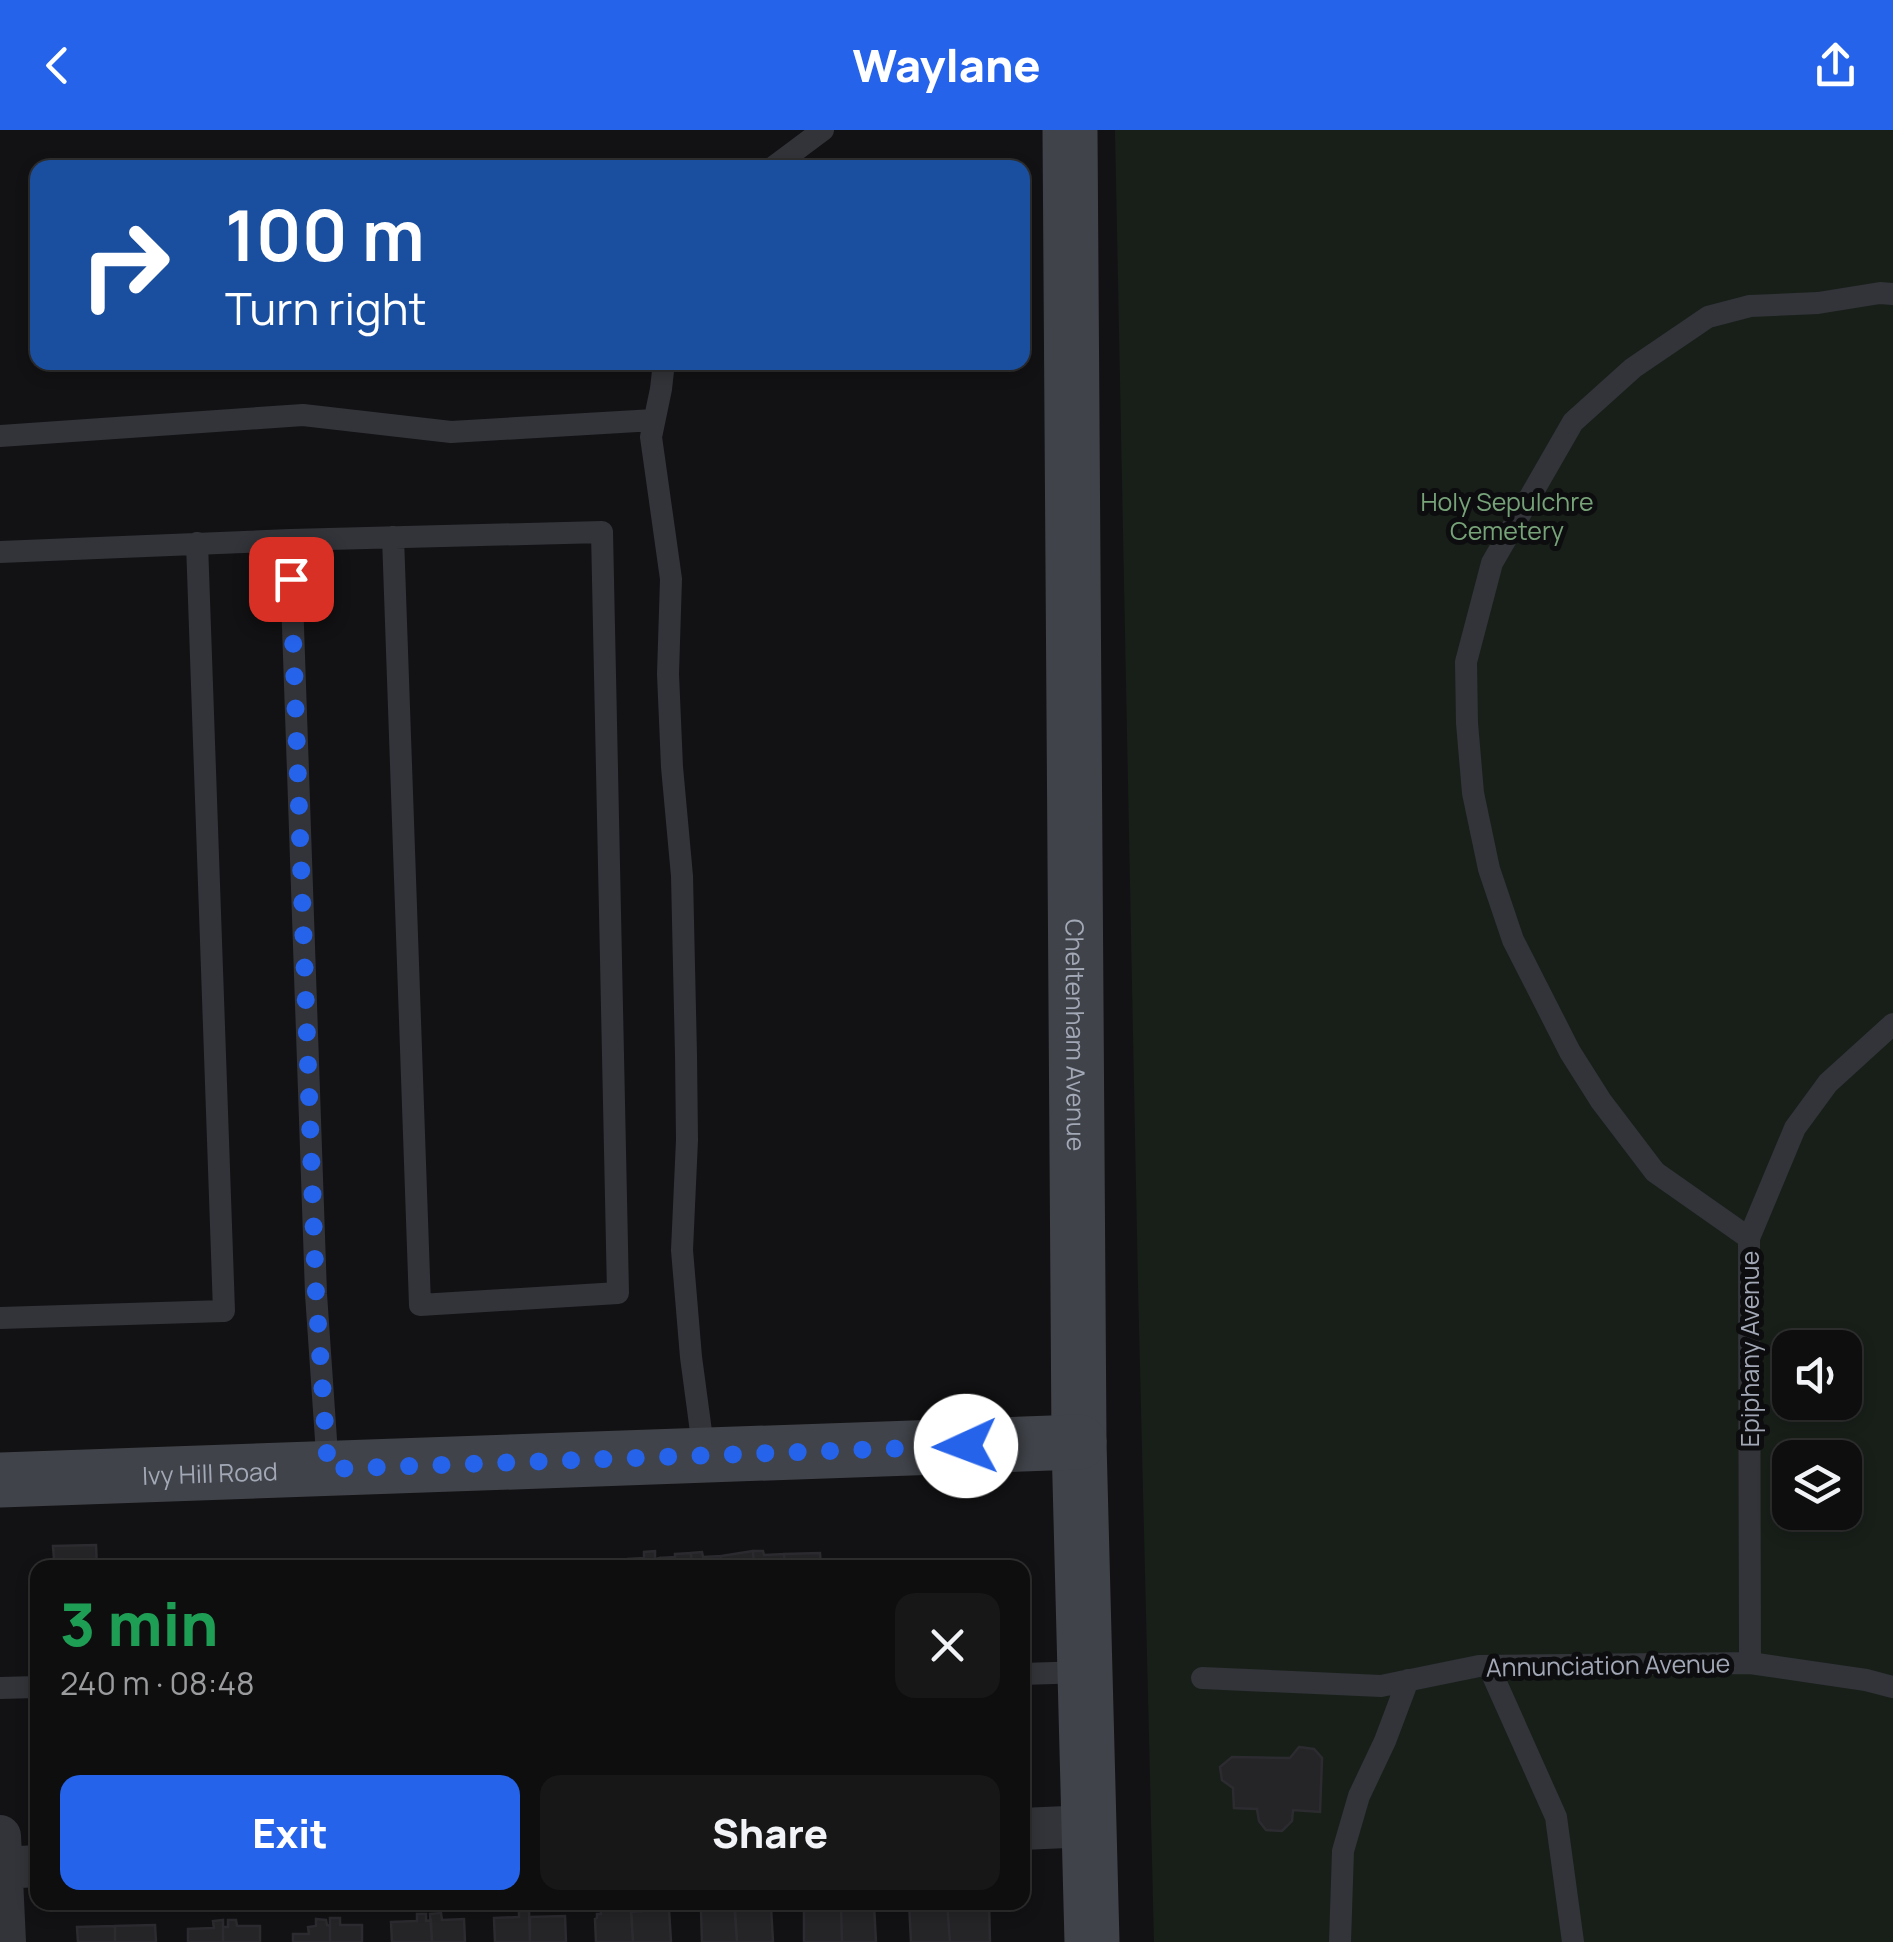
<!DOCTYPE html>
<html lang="en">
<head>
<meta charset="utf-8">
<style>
	body { margin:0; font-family:Manrope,sans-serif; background:#171718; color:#f1f3f6; height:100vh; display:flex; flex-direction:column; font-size:38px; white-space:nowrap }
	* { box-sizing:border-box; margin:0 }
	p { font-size:32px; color:#9b9c9e }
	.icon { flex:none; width:55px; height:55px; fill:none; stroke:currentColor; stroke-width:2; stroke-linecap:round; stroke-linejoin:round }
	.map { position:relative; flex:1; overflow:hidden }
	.panel { position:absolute; left:30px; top:1430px; width:1000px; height:350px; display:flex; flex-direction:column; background:#0e0e0f; border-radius:20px; box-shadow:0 5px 15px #0003,0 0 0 2px #2e2e2f }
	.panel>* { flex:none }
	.hud { position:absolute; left:30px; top:30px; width:1000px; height:210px; border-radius:20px; box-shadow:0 5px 15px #0003,0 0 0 2px #2e2e2f; background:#1a4fa0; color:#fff; overflow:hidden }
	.tools { position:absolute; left:1772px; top:1200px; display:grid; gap:20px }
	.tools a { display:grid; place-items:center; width:90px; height:90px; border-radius:20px; background:#0e0e0f; box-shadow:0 5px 15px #0003,0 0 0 2px #2e2e2f; font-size:50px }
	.pin { position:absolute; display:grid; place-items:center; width:85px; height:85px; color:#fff; margin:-42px; border-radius:20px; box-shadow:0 5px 15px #0006 }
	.me { position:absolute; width:110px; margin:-55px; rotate:268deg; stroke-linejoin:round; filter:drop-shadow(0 0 8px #0008) }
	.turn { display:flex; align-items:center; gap:35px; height:210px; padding:0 30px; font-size:45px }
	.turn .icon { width:130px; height:130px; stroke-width:2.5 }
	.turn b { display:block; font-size:70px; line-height:85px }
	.round { display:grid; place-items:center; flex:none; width:105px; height:105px; border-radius:20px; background:#171718 }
	.overview { display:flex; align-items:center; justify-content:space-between; height:170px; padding:0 30px }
	h1 { font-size:60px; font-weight:800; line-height:75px; color:#1e9e55 }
	.button { display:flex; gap:20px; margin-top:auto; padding:20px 30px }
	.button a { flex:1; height:115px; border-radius:20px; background:#2563eb; color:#fff; font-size:40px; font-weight:800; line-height:115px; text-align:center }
	.button a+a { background:#171718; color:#f1f3f6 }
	header { display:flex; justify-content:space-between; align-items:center; height:130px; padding:0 30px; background:#2563eb; color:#fff; font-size:45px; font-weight:800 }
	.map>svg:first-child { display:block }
	.green { fill:#181f19; fill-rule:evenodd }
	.building { fill:#252528; stroke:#2c2c30; stroke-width:2.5 }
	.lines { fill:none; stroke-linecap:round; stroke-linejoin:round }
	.lane { stroke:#323439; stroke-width:22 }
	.street { stroke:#323439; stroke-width:42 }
	.secondary { stroke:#404349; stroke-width:55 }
	.route { stroke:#2563eb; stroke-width:18; stroke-dasharray:0 32.4 }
	.labels { text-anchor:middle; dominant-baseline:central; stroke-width:10; stroke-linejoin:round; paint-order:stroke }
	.park-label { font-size:25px; fill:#77a379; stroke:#0d0d0f }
	.street-label { font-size:25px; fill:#a2a8b6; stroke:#0d0d0f }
</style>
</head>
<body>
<header><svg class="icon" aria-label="back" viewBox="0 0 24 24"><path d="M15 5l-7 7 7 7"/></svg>Waylane<svg class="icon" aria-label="share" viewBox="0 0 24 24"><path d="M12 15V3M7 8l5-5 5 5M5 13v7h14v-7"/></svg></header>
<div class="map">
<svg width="1893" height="1812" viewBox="0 0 1893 1812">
	<rect width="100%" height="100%" fill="#121214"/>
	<path class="green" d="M 1115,0 L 1893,0 L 1893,1812 L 1154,1812 L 1138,1155 ZM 1790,1218 L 1845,1218 L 1845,1272 L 1790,1272 ZM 1790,1328 L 1845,1328 L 1845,1382 L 1790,1382 Z"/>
	<path class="building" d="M 96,1415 L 97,1438 L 63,1438 L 63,1429 L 54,1429 L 53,1416 Z
		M 655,1421 L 655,1429 L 660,1428 L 661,1438 L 628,1438 L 628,1429 L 644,1428 L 644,1422 Z
		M 753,1421 L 763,1421 L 764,1425 L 784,1424 L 785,1438 L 754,1438 Z
		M 753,1421 L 754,1438 L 722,1438 L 721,1426 Z
		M 702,1422 L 703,1427 L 721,1426 L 722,1438 L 692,1438 L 691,1423 Z
		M 691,1423 L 692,1438 L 661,1438 L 660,1428 L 675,1427 L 675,1424 Z
		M 820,1423 L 821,1438 L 785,1438 L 784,1424 Z
		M 628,1429 L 628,1438 L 598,1438 L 598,1430 Z
		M 598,1430 L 598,1438 L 568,1438 L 568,1431 Z
		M 568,1431 L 568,1438 L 536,1438 L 536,1433 Z
		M 1299,1617 L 1314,1619 L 1322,1628 L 1320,1682 L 1293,1680 L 1292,1691 L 1282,1701 L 1266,1700 L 1259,1691 L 1257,1679 L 1234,1678 L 1233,1658 L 1222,1650 L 1220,1637 L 1232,1627 L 1290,1628 Z
		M 600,1772 L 619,1772 L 620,1777 L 631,1776 L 633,1812 L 596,1812 L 595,1789 L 597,1788 L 597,1784 L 601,1784 Z
		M 734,1772 L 737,1812 L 702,1812 L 701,1780 L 723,1779 L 723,1773 Z
		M 909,1772 L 947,1772 L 950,1812 L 911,1812 Z
		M 947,1772 L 989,1772 L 990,1812 L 950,1812 Z
		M 874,1775 L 876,1812 L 842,1812 L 841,1776 Z
		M 804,1776 L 841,1776 L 842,1812 L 804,1812 Z
		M 771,1777 L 773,1812 L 737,1812 L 735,1779 Z
		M 669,1779 L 671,1812 L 633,1812 L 631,1782 Z
		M 519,1781 L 529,1781 L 530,1812 L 495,1812 L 494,1788 L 519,1787 Z
		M 441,1783 L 442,1790 L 464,1789 L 465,1812 L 432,1812 L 430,1784 Z
		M 417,1784 L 426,1784 L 426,1791 L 431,1790 L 432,1812 L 392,1812 L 391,1792 L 417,1791 Z
		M 565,1786 L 566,1812 L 530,1812 L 530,1787 Z
		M 330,1788 L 340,1788 L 340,1795 L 362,1795 L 362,1812 L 330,1812 Z
		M 316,1789 L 326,1790 L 327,1795 L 330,1796 L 330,1812 L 293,1812 L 293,1804 L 309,1804 L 308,1797 L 316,1796 Z
		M 223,1790 L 223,1812 L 188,1812 L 188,1799 L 214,1798 L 213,1791 Z
		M 228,1790 L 236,1790 L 237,1796 L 260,1796 L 260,1812 L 223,1812 L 223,1797 L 228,1797 Z
		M 155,1795 L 156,1812 L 115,1812 L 115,1796 Z
		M 115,1796 L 115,1812 L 78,1812 L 77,1797 Z"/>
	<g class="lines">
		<path class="lane" d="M 772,38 L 823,0
			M 664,232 L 661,259 L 651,307 L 671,449 L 668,544 L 672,637 L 682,746 L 686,925 L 687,1010 L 682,1120 L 691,1227 L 704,1324
			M 0,306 L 303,285 L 451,302 L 654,290
			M 290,410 L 602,402 L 618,1163 L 420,1175 L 393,407
			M 0,422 L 290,410 L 316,1164 L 328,1339
			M 1749,1108 L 1655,1042 L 1601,971 L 1570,922 L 1513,810 L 1489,739 L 1473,663 L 1467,593 L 1466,532 L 1492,433 L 1573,292 L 1633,238 L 1708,187 L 1750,176 L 1818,173 L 1880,163 L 1893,164
			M 0,1188 L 224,1181 L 197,413
			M 1750,1533 L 1749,1108 L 1795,998 L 1828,953 L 1893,894
			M 1489,1537 L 1556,1687 L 1573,1812
			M 1022,1544 L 1085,1542
			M 1202,1548 L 1381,1556 L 1479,1536 L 1750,1533 L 1866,1550 L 1893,1557
			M 0,1558 L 38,1557
			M 1340,1812 L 1343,1721 L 1359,1666 L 1385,1611 L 1408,1550"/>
		<path class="street" d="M 1022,1699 L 1089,1696
			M 0,1706 L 5,1812
			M 2,1738 L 38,1736"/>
		<g class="secondary">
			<path id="s1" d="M 1070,0 L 1079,1312 L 1092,1812"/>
			<path id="s2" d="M 0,1350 L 1079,1312"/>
		</g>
	</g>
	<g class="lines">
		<path class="route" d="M 291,449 L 316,1164 L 328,1339 L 966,1316"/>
	</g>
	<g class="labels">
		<g class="park-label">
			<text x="1507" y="371">Holy Sepulchre<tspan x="1507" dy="29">Cemetery</tspan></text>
		</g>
		<g class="street-label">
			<text stroke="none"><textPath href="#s1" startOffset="905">Cheltenham Avenue</textPath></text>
			<text transform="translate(1749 1219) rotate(-90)">Epiphany Avenue</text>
			<text stroke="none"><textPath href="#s2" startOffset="210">Ivy Hill Road</textPath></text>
			<text transform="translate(1608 1535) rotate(-1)">Annunciation Avenue</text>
		</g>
	</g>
</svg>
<div class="tools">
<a><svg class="icon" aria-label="sound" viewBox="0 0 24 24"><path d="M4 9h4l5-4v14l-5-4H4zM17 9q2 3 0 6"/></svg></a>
<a><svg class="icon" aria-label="layers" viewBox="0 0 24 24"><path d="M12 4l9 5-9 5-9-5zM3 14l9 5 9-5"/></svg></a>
</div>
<div class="pin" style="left:291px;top:449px;background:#d93025"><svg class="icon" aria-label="arrive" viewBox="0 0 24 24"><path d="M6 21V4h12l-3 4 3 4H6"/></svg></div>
<svg class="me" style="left:966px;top:1316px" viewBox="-20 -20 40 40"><circle r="19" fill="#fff"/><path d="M0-13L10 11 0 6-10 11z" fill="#2563eb"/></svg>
<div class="hud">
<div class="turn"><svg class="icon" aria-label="right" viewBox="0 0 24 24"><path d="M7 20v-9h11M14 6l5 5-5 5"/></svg><div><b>100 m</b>Turn right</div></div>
</div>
<section class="panel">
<div class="overview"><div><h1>3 min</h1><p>240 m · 08:48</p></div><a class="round"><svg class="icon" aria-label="close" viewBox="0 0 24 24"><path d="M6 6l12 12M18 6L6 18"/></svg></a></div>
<div class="button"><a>Exit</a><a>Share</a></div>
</section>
</div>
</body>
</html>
